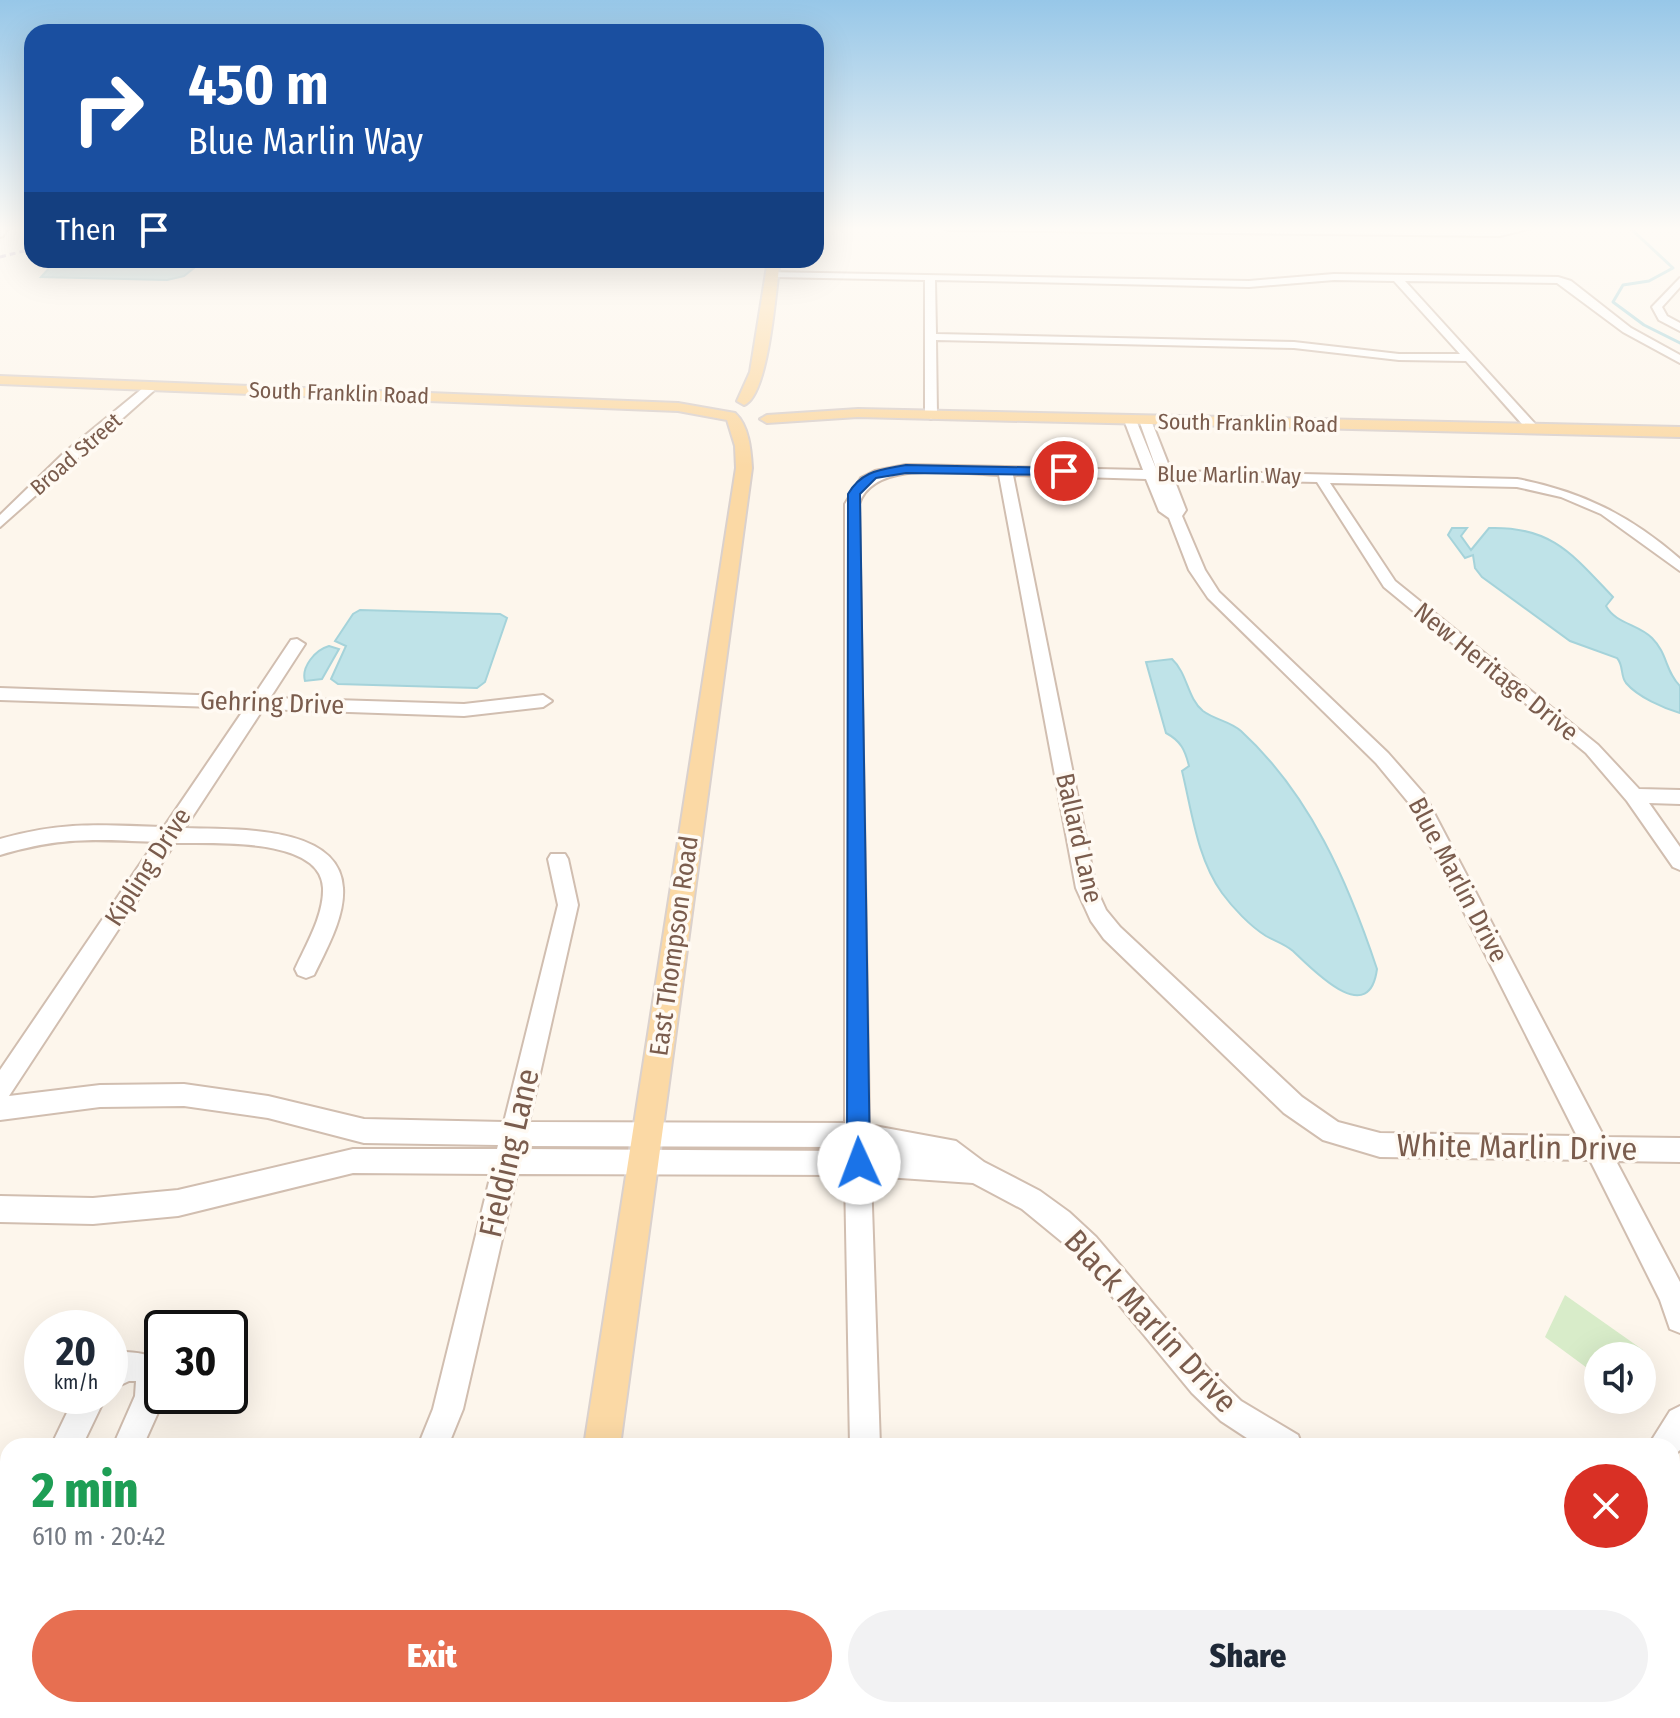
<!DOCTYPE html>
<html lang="en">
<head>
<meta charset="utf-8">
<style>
	body { margin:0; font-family:"Fira Sans Condensed",sans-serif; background:#f2f2f3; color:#1f2937; height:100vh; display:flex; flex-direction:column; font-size:30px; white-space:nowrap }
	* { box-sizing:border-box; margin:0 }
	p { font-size:26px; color:#747a83 }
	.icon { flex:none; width:44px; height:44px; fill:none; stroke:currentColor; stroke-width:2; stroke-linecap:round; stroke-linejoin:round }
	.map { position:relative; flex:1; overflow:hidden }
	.panel { position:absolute; left:0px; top:1438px; width:1680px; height:280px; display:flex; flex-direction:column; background:#fff; border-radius:24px 24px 0 0; box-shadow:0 8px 32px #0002 }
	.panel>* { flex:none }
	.top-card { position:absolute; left:24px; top:24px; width:800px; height:244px; border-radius:24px; box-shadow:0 8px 32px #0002; background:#1a4fa0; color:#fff; overflow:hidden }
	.fabs { position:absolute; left:1584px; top:1342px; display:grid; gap:16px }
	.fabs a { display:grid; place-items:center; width:72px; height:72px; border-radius:50%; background:#fff; box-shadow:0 8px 32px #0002; font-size:40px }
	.speed { position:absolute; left:24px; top:1310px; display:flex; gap:16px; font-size:40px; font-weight:700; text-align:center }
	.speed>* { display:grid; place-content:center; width:104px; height:104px; border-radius:50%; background:#fff; box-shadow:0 8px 32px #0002; line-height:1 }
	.speed small { font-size:20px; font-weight:400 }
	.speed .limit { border:4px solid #111; border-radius:12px; background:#fff; color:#111 }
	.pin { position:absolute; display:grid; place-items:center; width:68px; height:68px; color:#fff; margin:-34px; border:4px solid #fff; border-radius:50%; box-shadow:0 2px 8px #0007 }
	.me { position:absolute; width:88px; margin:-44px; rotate:358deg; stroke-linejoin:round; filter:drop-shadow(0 0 6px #0008) }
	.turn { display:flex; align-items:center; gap:28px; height:168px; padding:0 32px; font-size:36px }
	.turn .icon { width:104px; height:104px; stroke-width:2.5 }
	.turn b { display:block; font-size:56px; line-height:68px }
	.then { display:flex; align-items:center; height:76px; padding:0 32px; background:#0003; gap:16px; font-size:30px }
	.round { display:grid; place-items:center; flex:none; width:84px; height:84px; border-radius:42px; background:#f2f2f3 }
	.overview { display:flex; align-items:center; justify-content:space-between; height:136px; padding:0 32px }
	h1 { font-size:48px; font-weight:800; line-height:60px; color:#1e9e55 }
	.cta { display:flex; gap:16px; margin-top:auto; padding:16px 32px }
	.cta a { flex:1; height:92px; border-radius:48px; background:#e76f51; color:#fff; font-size:32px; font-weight:800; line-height:92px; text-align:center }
	.cta a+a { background:#f2f2f3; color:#1f2937 }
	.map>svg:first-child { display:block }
	.green { fill:#d8ecc9 }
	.water { fill:#bfe3e8; stroke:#a5d3da; stroke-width:2 }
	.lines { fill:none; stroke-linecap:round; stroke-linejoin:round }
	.stream { stroke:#a5d3da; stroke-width:3 }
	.minor-casing { stroke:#d1beb0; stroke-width:4 }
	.major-casing { stroke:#dad1cd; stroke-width:4 }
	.minor { fill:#fff; fill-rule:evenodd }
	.major { fill:#fbd9a5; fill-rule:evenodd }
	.rail { stroke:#b9a8c9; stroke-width:3; stroke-dasharray:6 4; stroke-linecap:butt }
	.route { fill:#1a73e8; stroke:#114b97; stroke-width:2 }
	.labels { text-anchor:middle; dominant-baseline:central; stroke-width:7; stroke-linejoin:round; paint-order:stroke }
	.far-street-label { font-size:22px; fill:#7a5c4d; stroke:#fffaf3 }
	.street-label { font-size:26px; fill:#7a5c4d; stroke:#fffaf3 }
	.near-street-label { font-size:32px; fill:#7a5c4d; stroke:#fffaf3 }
</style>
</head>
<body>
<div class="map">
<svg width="1680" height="1718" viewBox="0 0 1680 1718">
	<rect width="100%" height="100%" fill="#fdf6ec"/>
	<path class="green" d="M 1565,1295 L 1643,1350 L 1641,1356 L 1598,1356 L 1598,1376 L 1545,1337 Z"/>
	<path class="water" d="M 67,260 L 195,260 L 200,263 L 184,276 L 167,280 L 41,277 L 51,266 Z
		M 1452,528 L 1467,528 L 1461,536 L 1471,550 L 1489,528 C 1552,526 1573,555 1613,597 L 1606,606 C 1616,624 1638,624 1652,638 C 1668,654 1665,671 1680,686 L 1680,713 C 1663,708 1638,697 1626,683 C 1620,675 1624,666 1617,658 L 1570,641 L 1482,577 L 1475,568 L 1473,555 L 1465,558 L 1448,535 Z
		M 360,610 L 500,614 L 507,618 L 485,682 L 477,688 L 338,684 L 331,679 L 346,646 L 335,641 L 353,614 Z
		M 329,646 L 339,649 L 322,679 L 305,681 C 301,667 315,650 329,646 Z
		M 1172,659 C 1188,674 1187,698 1203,711 C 1215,720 1230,721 1241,731 C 1310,794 1348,882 1377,969 C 1369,1029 1313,970 1293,951 C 1285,944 1275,941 1266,936 C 1250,926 1233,908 1222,893 C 1197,858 1192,812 1182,771 L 1189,766 C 1185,750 1181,741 1166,733 L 1146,662 Z
		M 1074,1710 L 1356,1710 L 1422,1718 L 1075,1718 Z"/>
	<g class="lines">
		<path class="stream" d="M 1629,227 L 1673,268 L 1649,281 L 1623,285 L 1613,302 L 1644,325 L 1680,343"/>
		<defs>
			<path id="minor" d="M 9,227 L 3,236 L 0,237 L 1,227 Z
				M 816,227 L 822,227 L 816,230 Z
				M 943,227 L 1500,230 L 1536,227 L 1500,236 L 948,230 Z
				M 768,272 L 1249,281 L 1334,274 L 1558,277 L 1571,281 L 1631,328 L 1680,355 L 1680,363 L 1623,332 L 1557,283 L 1405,281 L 1537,426 L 1537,432 L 1529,432 L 1466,361 L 1399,360 L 1294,348 L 936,340 L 937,415 L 931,419 L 925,415 L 925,280 L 772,277 ZM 935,280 L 1249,287 L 1334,280 L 1394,281 L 1460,354 L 1399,354 L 1294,342 L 936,334 Z
				M 1680,278 L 1680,287 L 1662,307 L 1667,316 L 1680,323 L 1680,331 L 1659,320 L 1652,307 Z
				M 149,383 L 159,386 L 0,527 L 0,515 L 65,452 Z
				M 1130,416 L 1136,420 L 1157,471 L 1139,420 L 1141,417 L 1151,420 L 1171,471 L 1517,479 C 1581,491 1631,516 1680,559 L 1680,571 L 1601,514 L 1561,497 L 1517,487 L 1330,483 L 1395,581 L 1598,745 L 1639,789 L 1680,790 L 1680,804 L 1649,803 L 1680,847 L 1680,870 L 1673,867 L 1627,801 L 1586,753 L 1384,587 L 1317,482 L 1174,479 L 1186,510 L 1182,516 L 1205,570 L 1219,592 L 1388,753 L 1424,794 L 1604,1137 L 1680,1138 L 1680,1162 L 1616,1161 L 1680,1282 L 1680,1333 L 1670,1329 L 1660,1300 L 1590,1160 L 1380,1157 L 1323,1140 L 1284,1113 L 1104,939 L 1091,921 L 1076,888 L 999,475 C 960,474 874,458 859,504 L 869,1125 L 956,1141 L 984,1162 L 1040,1191 L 1069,1212 L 1096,1237 L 1212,1373 L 1241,1401 L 1298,1435 L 1302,1446 L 1259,1446 L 1221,1421 L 1192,1393 L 1078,1255 L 1022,1209 L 973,1183 L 871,1176 L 880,1446 L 850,1446 L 845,1175 L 517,1174 L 463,1409 L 448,1446 L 418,1446 L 433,1409 L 491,1174 L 353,1173 L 178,1216 L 93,1224 L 0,1222 L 0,1196 L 93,1198 L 178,1190 L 353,1149 L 497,1149 L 498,1145 L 364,1143 L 268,1118 L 184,1106 L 100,1107 L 0,1120 L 0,1070 L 155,842 C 93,839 60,837 0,855 L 0,839 C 63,821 100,825 164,827 L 245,708 L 0,700 L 0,688 L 253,697 L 291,640 L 297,639 L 305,644 L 270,698 L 464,704 L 543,695 L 552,701 L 543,707 L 464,716 L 263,709 L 185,828 C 229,830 340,823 343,888 C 345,917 326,950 314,975 L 306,978 L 298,975 L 295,969 C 306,945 324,915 323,888 C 321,836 211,844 175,843 L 9,1096 L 100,1085 L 184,1084 L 268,1096 L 364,1119 L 504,1122 L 558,905 L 548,859 L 551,854 L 565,854 L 568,859 L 578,905 L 529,1122 L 845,1123 L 845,504 L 861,478 L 875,471 L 906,465 L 1143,470 L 1124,420 ZM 1013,475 L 1146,479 L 1159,511 L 1169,518 L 1189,570 L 1208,598 L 1376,763 L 1409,803 L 1577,1136 L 1380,1133 L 1338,1122 L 1302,1097 L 1120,927 L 1106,910 L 1096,888 ZM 523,1146 L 845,1147 L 845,1151 L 522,1149 ZM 870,1149 L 901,1154 L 870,1152 Z
				M 126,1352 C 162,1354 162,1363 162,1396 L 165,1397 L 143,1446 L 113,1446 L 135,1396 L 136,1381 L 129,1381 L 110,1390 L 110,1359 Z
				M 75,1396 L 106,1396 L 82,1446 L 51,1446 Z
				M 1680,1406 L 1680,1450 L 1672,1457 L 1672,1446 L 1648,1446 L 1670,1411 Z
				M 8,1547 L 8,1586 L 3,1588 L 0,1587 L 0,1550 Z
				M 1672,1580 L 1680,1583 L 1680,1628 L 1672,1625 Z
				M 854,1710 L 888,1710 L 888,1718 L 854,1718 Z"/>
			<path id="major" d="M 768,260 L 780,260 C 776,287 769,396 744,405 L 737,401 L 750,372 Z
				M 0,376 L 678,403 L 735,413 C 749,426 751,450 752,468 L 620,1446 L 584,1446 L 736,468 L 735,446 L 727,420 L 678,411 L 0,384 Z
				M 858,409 L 1680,427 L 1680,437 L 858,417 L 767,423 L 760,419 L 767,415 Z
				M 543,1710 L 585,1710 L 584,1718 L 542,1718 Z"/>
		</defs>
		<use href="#minor" class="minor-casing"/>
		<use href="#major" class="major-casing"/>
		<use href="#minor" class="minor"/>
		<use href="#major" class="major"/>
		<path class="rail" d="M 0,257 L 32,249"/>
	</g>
	<linearGradient id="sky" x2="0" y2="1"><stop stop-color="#97c7e8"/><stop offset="0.49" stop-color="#fefbf6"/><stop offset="1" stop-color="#fefbf6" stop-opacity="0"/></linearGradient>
	<rect width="1680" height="467" fill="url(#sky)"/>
	<path class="route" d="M 906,465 L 1064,468 L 1070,471 L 1064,475 L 906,473 L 876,478 L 860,494 L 870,1163 L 867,1171 L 859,1174 L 850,1171 L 847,1163 L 848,494 C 862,470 881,470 906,465 Z"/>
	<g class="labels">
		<g class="far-street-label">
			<text transform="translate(339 393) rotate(2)">South Franklin Road</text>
			<text transform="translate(1248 423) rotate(1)">South Franklin Road</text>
			<text transform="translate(76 454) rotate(-41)">Broad Street</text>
			<text transform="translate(1229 475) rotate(1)">Blue Marlin Way</text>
		</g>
		<g class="street-label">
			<text transform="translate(1496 672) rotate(39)">New Heritage Drive</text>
			<text transform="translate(272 703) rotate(2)">Gehring Drive</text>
			<text transform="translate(1079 838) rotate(77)">Ballard Lane</text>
			<text transform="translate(148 867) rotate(-57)">Kipling Drive</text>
			<text transform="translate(1458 880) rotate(62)">Blue Marlin Drive</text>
			<text transform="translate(674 946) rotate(-82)">East Thompson Road</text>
		</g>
		<g class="near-street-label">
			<text transform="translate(1517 1147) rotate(1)">White Marlin Drive</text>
			<text transform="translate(509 1153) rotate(-77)">Fielding Lane</text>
			<text transform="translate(1151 1321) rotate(47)">Black Marlin Drive</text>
		</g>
	</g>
</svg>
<div class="fabs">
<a><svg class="icon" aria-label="sound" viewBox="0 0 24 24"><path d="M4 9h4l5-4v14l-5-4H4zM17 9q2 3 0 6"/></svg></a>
</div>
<div class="speed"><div>20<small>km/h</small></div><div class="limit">30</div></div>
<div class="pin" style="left:1064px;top:471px;background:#d93025"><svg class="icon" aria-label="arrive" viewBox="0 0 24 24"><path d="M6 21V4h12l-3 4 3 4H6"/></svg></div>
<svg class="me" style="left:859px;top:1163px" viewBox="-20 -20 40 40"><circle r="19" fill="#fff"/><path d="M0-13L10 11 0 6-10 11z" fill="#1a73e8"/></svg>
<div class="top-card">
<div class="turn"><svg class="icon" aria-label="right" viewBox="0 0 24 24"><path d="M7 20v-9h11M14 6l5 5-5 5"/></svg><div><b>450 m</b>Blue Marlin Way</div></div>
<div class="then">Then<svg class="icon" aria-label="arrive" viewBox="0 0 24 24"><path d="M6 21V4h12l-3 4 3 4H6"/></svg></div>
</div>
<section class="panel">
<div class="overview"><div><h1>2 min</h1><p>610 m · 20:42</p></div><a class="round" style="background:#d93025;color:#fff"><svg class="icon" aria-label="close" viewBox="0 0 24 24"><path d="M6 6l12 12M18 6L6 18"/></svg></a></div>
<div class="cta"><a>Exit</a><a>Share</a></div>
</section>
</div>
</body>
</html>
